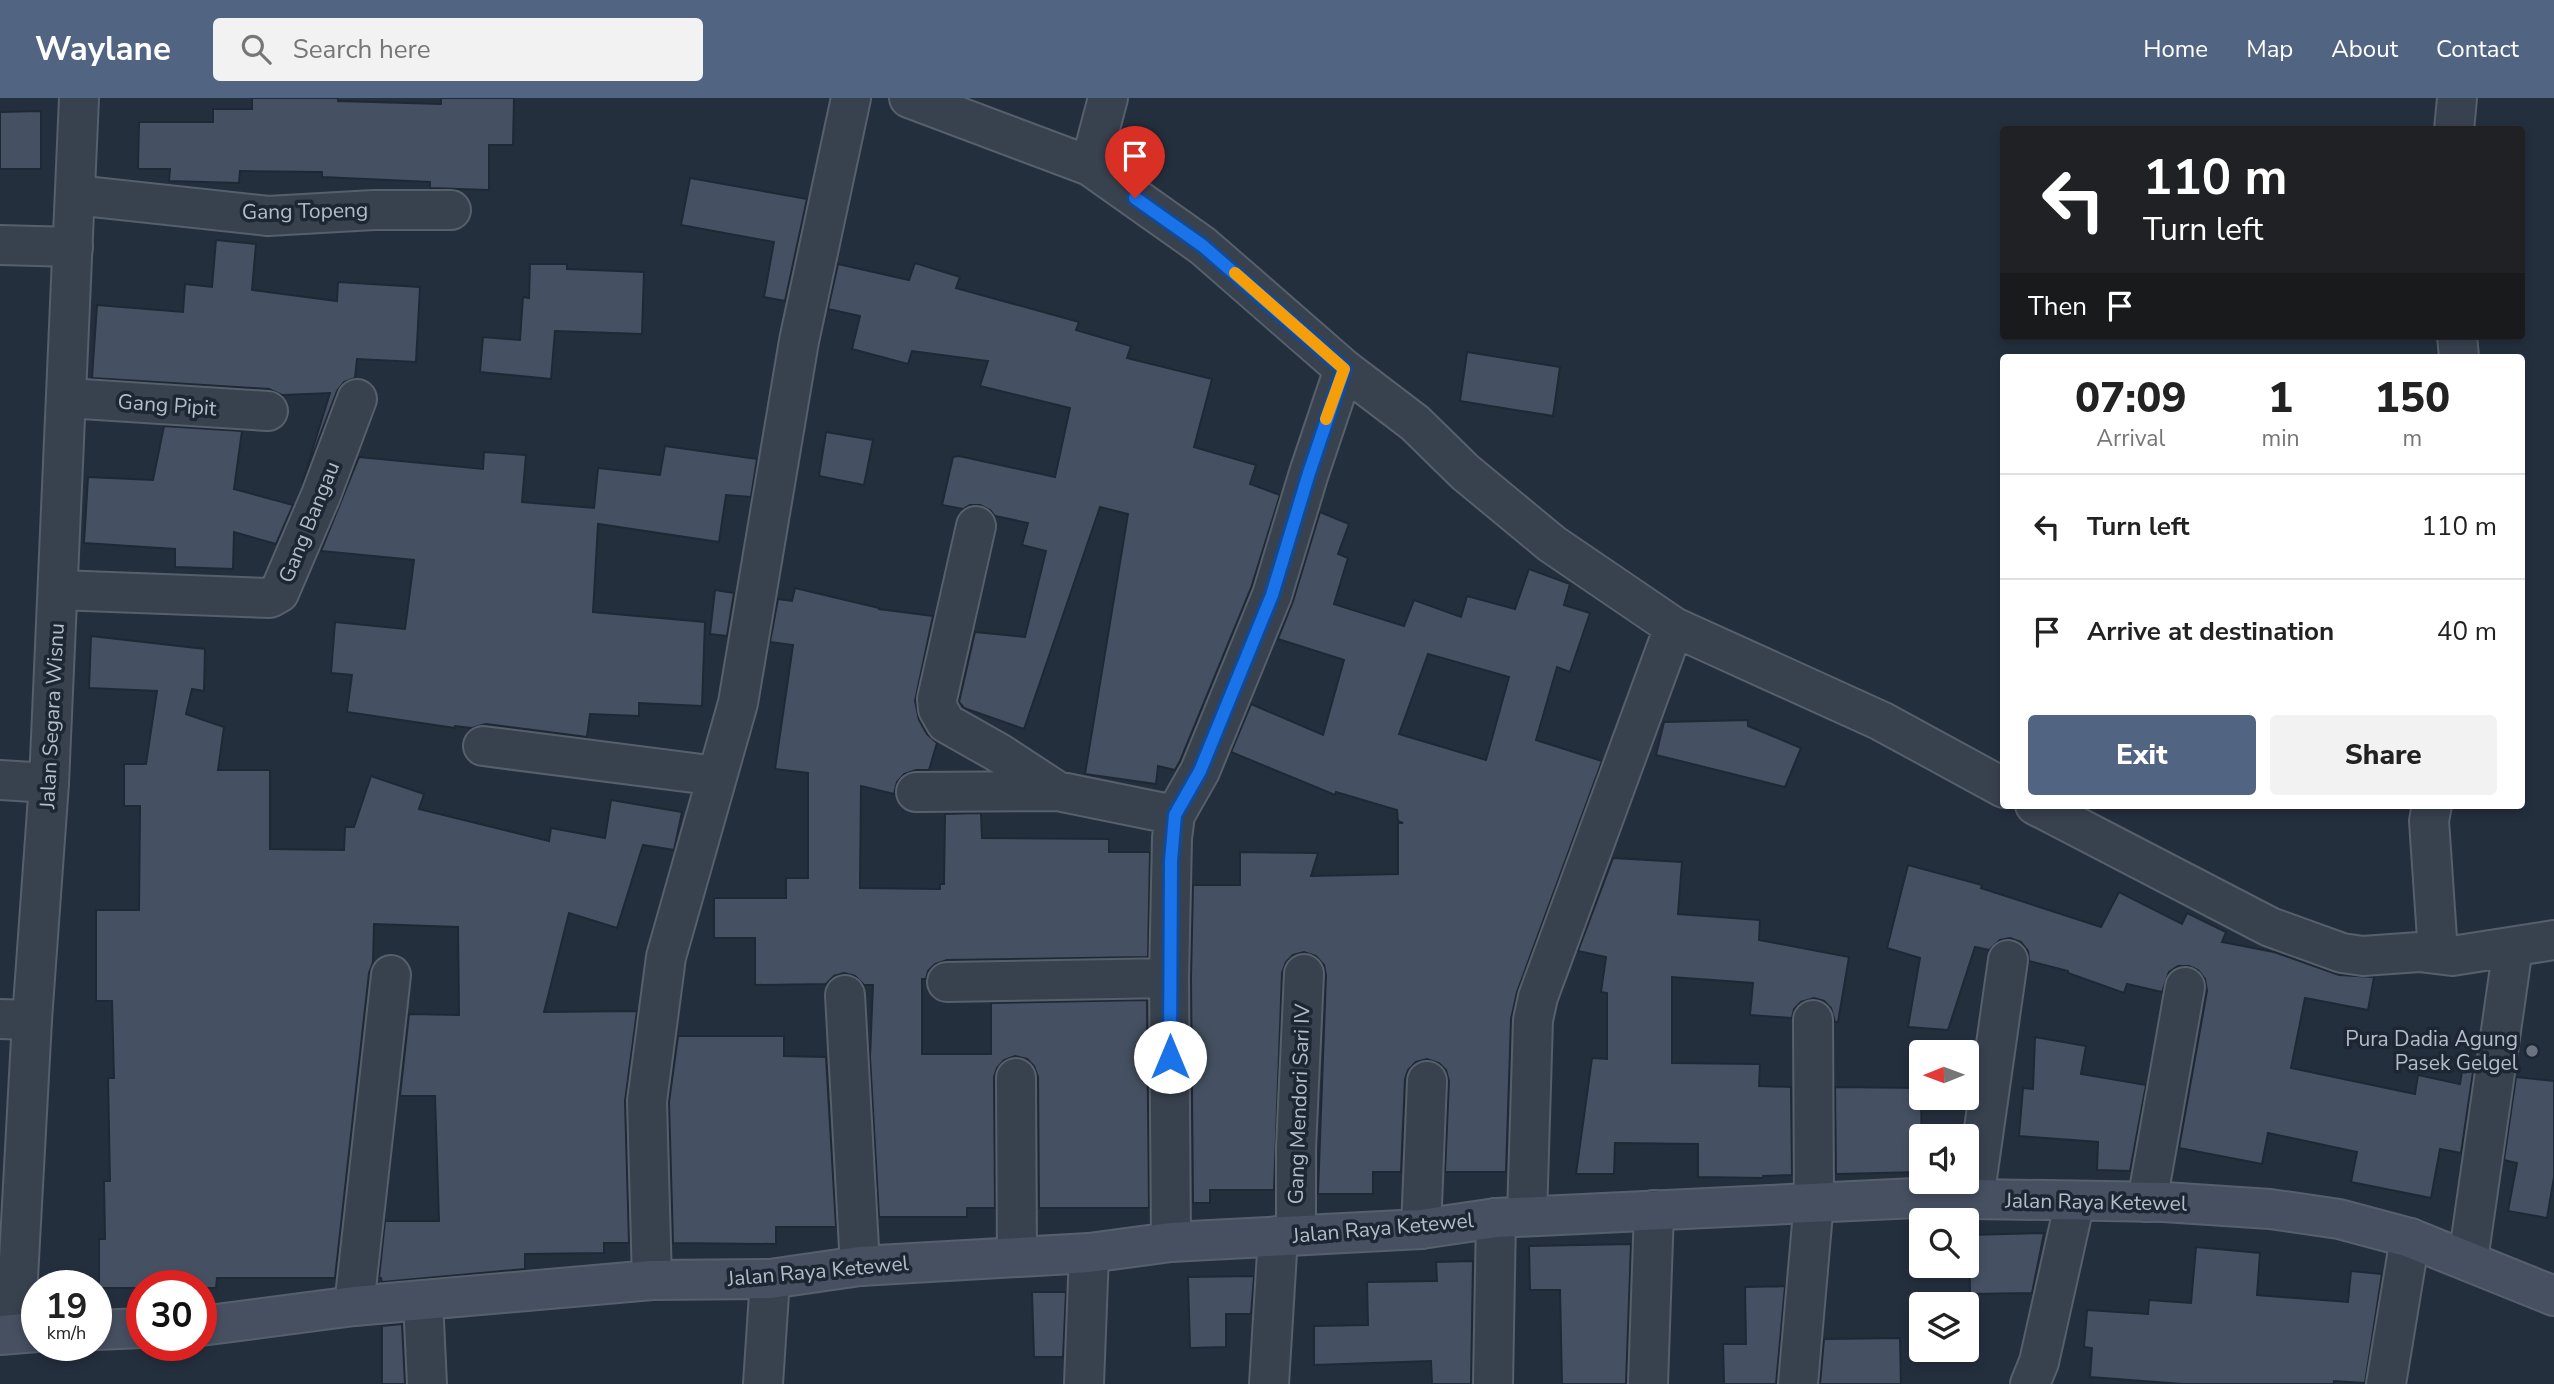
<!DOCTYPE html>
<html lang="en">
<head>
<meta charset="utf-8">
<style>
	body { margin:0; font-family:"Nunito Sans",sans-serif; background:#f2f2f2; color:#222; height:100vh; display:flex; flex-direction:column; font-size:26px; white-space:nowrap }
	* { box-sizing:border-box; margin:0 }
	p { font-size:23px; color:#767676 }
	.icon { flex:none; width:38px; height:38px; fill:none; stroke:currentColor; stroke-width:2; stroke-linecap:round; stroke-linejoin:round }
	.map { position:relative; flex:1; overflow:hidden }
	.side { position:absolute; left:2000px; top:256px; width:525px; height:455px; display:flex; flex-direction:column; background:#fff; border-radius:7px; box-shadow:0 4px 10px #0003 }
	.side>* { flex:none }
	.guide { position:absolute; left:2000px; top:28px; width:525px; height:214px; border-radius:7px; box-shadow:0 4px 10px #0003; background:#202124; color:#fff; overflow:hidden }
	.needle { width:46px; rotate:269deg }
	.fabs { position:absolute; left:1909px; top:942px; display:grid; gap:14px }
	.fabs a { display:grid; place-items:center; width:70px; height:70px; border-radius:7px; background:#fff; box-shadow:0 4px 10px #0003; font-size:35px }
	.speed { position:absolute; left:21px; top:1172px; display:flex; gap:14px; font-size:35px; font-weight:700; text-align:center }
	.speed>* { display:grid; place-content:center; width:91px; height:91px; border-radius:50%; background:#fff; box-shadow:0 4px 10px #0003; line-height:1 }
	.speed small { font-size:18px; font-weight:400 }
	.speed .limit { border:10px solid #d22; background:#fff; color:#111 }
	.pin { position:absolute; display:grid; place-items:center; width:60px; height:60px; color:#fff; margin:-72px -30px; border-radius:50% 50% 50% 0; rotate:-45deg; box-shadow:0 0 7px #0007 }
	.pin .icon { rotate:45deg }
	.me { position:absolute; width:77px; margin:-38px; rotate:0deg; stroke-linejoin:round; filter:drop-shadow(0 0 5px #0008) }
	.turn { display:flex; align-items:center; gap:24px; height:147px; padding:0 28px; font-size:32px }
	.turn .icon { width:91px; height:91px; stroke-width:2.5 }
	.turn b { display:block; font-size:49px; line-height:60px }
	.then { display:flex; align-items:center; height:66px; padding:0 28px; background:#0003; gap:14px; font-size:26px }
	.eta { display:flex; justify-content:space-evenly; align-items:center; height:119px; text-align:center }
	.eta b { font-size:42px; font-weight:800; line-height:49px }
	.primary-button { display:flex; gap:14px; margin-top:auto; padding:14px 28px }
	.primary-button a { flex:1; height:80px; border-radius:7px; background:#516482; color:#fff; font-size:28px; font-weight:800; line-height:80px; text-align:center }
	.primary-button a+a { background:#f2f2f2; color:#222 }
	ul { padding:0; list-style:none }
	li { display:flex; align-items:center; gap:21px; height:105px; padding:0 28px; border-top:2px solid #e0e0e0 }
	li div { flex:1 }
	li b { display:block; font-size:26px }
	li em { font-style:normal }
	header { display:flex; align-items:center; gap:42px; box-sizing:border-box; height:98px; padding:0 35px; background:#516482; color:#fff }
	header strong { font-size:33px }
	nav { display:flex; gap:38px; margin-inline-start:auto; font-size:24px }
	.search { width:490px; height:63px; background:#f2f2f2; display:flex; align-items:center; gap:18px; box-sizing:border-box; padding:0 24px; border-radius:7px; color:#767676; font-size:26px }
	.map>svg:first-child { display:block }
	.building { fill:#455162; stroke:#1f2835; stroke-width:2; fill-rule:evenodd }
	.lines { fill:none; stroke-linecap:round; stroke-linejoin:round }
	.minor-casing { stroke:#565f6c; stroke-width:42 }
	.tertiary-casing { stroke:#565f6c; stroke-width:42 }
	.secondary-casing { stroke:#565f6c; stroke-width:42 }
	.minor { stroke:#38414e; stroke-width:38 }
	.tertiary { stroke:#38414e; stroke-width:38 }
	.secondary { stroke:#465061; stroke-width:38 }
	.route-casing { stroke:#114b97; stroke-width:18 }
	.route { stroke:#1a73e8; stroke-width:12 }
	.slow { stroke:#f59e0b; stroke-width:12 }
	.worship-dot { fill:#6b7280; stroke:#1d2633; stroke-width:2.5 }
	.labels { text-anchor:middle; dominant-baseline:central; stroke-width:7; stroke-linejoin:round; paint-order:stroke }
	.street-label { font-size:21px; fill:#b4bcc9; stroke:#1d2633 }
	.poi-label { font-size:21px; fill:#b4bcc9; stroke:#1d2633; text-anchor:end }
</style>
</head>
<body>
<header>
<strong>Waylane</strong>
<div class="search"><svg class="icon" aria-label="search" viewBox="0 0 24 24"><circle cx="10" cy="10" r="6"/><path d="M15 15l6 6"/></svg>Search here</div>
<nav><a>Home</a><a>Map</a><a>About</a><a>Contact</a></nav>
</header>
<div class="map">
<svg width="2554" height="1286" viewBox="0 0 2554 1286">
	<rect width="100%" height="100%" fill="#242f3e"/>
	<path class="building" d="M 252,0 L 338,0 L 338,3 L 441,6 L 441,0 L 514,0 L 513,47 L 489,47 L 489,92 L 430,90 L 430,84 L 322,79 L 322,74 L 240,73 L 239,85 L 169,83 L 170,71 L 138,71 L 139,24 L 213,24 L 213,11 L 252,11 Z
		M 41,13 L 41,71 L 0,71 L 0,14 Z
		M 690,80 L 807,101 L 785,203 L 764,199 L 774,144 L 681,127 Z
		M 216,142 L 256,146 L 252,192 L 337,203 L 338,184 L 420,189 L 416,264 L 357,261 L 355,280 L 344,284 L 337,293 L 302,385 L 330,295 L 282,297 L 269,291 L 92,280 L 97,207 L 183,214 L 185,186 L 212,189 Z
		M 915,165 L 960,179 L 956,190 L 1079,224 L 1076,232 L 1131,248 L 1127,260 L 1212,281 L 1194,349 L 1256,367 L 1250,386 L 1280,397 L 1251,490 L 1180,663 L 1175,672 L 1158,668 L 1156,686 L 1085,676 L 1128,416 L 1100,409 L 1024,631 L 964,610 L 959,604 L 975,534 L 1025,539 L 1046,453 L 1022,447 L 1028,425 L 995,418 L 990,412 L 980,407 L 970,407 L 963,411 L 942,407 L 953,359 L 959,358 L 1055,379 L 1070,310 L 980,288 L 988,263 L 912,253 L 908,266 L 852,251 L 860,218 L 828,211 L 838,166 L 909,182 Z
		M 530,166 L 567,166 L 567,171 L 644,174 L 642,236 L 555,233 L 551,281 L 480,274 L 483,239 L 520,242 L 523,199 L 529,200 Z
		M 1467,254 L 1560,269 L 1553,318 L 1460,303 Z
		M 164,328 L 242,333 L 234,391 L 293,407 L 276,446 L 234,434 L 233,471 L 175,469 L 175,451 L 84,445 L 88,379 L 153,382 Z
		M 826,334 L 873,342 L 864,387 L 819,378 Z
		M 665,348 L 757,361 L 751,399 L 726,397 L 719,444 L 598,426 L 593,514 L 705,524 L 702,608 L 639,605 L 639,618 L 590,616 L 587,639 L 486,626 L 472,630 L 455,628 L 455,630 L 347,614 L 352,577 L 331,575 L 335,524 L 405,531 L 414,462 L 321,453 L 359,359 L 483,371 L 484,354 L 526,357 L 522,404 L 594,410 L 598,370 L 660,377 Z
		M 1320,414 L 1349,426 L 1338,456 L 1348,460 L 1334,506 L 1404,528 L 1414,502 L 1461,519 L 1467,498 L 1515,511 L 1529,471 L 1570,486 L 1564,507 L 1590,515 L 1570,574 L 1557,569 L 1536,642 L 1602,663 L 1517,894 L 1511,921 L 1506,1074 L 1445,1074 L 1449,983 L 1446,972 L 1439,965 L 1427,961 L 1416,964 L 1408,972 L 1405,981 L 1401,1074 L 1373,1074 L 1373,1096 L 1318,1096 L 1326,877 L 1324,867 L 1316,858 L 1304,854 L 1293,857 L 1286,864 L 1282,875 L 1274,1092 L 1210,1092 L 1210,1105 L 1193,1105 L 1191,880 L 1193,787 L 1240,787 L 1240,754 L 1318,755 L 1311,778 L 1398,776 L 1398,725 L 1403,725 L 1398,723 L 1397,712 L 1336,694 L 1335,697 L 1231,654 L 1251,606 L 1323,637 L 1344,562 L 1278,541 L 1293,503 ZM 1428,556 L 1509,579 L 1486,662 L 1399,636 Z
		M 795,490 L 879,510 L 879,511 L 933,518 L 915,603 L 919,622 L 927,636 L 937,645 L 929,672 L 916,672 L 904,676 L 897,684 L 894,696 L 861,688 L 860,790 L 940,791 L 940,786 L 944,786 L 945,716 L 981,715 L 982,740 L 1109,741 L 1109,754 L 1150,754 L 1148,859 L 947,862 L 935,866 L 928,873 L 926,881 L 922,881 L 922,956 L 991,956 L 991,905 L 1147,902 L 1149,1110 L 1039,1110 L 1038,979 L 1034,968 L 1027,961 L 1015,958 L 1004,962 L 997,970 L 994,979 L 995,1110 L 967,1110 L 967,1119 L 879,1119 L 870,959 L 873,887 L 864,887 L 855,878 L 844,875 L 834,878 L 826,886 L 755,887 L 755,840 L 714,840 L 714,800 L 786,800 L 786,780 L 808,780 L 808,675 L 775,671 L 793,547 L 770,544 L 778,501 L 792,503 Z
		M 715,492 L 734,495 L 727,538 L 710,536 Z
		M 91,538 L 205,551 L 204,593 L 192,591 L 186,616 L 224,629 L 218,672 L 270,672 L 270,751 L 344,752 L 345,729 L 354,729 L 371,678 L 424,696 L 419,711 L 549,743 L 551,730 L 605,740 L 611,702 L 682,714 L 674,752 L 643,747 L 617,830 L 569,815 L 544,914 L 637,913 L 625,1003 L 629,1145 L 604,1145 L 604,1155 L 525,1156 L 525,1171 L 382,1184 L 381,1180 L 379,1180 L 385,1123 L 439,1123 L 435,998 L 400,998 L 409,916 L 459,917 L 458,829 L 374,826 L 373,864 L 369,875 L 335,1180 L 217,1180 L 216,1190 L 99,1190 L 99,1141 L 105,1141 L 104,1083 L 110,1083 L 108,980 L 114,980 L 112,903 L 96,903 L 96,812 L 139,812 L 140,708 L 124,708 L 124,666 L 146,666 L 157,593 L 89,590 Z
		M 1748,622 L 1748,628 L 1801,650 L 1785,689 L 1656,657 L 1664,624 Z
		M 1613,760 L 1682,764 L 1678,816 L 1760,822 L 1759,842 L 1849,859 L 1838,924 L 1835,924 L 1831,910 L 1824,903 L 1814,900 L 1801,904 L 1794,911 L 1792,920 L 1750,917 L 1753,885 L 1672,879 L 1672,965 L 1760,966 L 1759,988 L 1791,989 L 1792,1077 L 1763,1078 L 1763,1080 L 1698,1079 L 1698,1046 L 1615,1045 L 1614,1076 L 1576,1076 L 1592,960 L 1607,961 L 1607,895 L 1601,894 L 1606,859 L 1578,853 Z
		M 1908,767 L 1982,787 L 1981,790 L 2101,829 L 2119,794 L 2182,826 L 2187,815 L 2226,834 L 2222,844 L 2274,854 L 2339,877 L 2374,879 L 2368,912 L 2305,900 L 2291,970 L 2415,996 L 2418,977 L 2460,986 L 2462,973 L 2473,974 L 2461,1055 L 2440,1051 L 2431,1100 L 2351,1084 L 2357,1054 L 2268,1035 L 2262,1066 L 2179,1050 L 2207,893 L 2205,881 L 2198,872 L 2189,868 L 2178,868 L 2169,874 L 2162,894 L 2127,886 L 2124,895 L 2068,875 L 2068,873 L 2029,863 L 2028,853 L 2021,844 L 2010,840 L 2000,842 L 1989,852 L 1975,849 L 1948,932 L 1908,929 L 1920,860 L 1887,850 Z
		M 678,938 L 784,938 L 784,958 L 826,959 L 836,1129 L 776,1129 L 776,1146 L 673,1145 L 669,1004 Z
		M 2035,939 L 2086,948 L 2081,976 L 2146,987 L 2130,1073 L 2097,1072 L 2098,1044 L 2019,1038 L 2023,990 L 2033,991 Z
		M 2516,979 L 2554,983 L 2554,1079 L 2547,1120 L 2508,1113 L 2517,1065 L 2504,1062 Z
		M 1835,989 L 1921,990 L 1922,1074 L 1836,1076 Z
		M 2044,1135 L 2032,1195 L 1970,1196 L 1969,1137 Z
		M 1631,1146 L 1626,1286 L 1562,1286 L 1560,1192 L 1530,1192 L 1529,1148 Z
		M 2196,1149 L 2260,1155 L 2257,1197 L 2348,1204 L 2351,1173 L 2382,1176 L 2365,1285 L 2334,1283 L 2334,1286 L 2183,1286 L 2090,1279 L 2092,1250 L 2084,1249 L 2087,1212 L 2148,1216 L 2149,1202 L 2191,1205 Z
		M 1473,1163 L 1471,1286 L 1432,1286 L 1431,1263 L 1314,1267 L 1314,1228 L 1368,1227 L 1367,1184 L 1437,1183 L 1436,1164 Z
		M 1254,1178 L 1251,1216 L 1226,1216 L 1226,1249 L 1190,1250 L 1188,1179 Z
		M 1785,1188 L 1776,1286 L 1724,1286 L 1723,1246 L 1746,1246 L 1745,1189 Z
		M 1032,1194 L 1066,1194 L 1063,1259 L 1034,1259 Z
		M 402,1226 L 405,1286 L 382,1286 L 382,1228 Z
		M 1900,1240 L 1901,1286 L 1820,1286 L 1824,1241 Z"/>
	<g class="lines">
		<defs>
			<path id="minor" d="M 909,0 L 1090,68 L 1203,148 L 1344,271 L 1415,325 L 1465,374 L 1552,446 L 1674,529 L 1881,623 L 2004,690
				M 2454,32 L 2457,0
				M 1090,68 L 1108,0
				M 75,97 L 268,118 L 374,112 L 451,112
				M 0,147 L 73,149
				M 2457,238 L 2459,259
				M 67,300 L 268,313
				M 976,428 L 937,601 L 938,611 L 946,625 L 999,655 L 1057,693
				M 58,492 L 270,500 L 279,495 L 321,397 L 357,301
				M 483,648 L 717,678
				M 0,682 L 49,685
				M 916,694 L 1057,693 L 1175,717
				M 2035,707 L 2270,829 L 2342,855 L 2363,858 L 2419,854 L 2452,858 L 2554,842
				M 2432,707 L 2429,723 L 2438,855
				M 947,884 L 1169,880
				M 845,897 L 860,1168
				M 0,921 L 32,922
				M 1016,980 L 1017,1159
				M 1974,1101 L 2008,862
				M 2147,1104 L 2185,889
				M 1527,1118 L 1533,922 L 1538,899 L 1674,529
				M 1421,1131 L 1427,983
				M 1296,1137 L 1296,1050 L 1304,876
				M 1171,1144 L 1169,880 L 1172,740 L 1175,717 L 1200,673 L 1272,497 L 1309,375 L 1344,271
				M 2468,1162 L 2513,849
				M 652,1182 L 647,1003 L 666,859 L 738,605 L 799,243 L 851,0
				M 423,1203 L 427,1286
				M 354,1208 L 391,877
				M 763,1286 L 770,1181
				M 1084,1286 L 1089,1155
				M 1269,1286 L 1278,1138
				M 1493,1286 L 1496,1120
				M 1648,1286 L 1654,1112
				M 1798,1286 L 1814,1103 L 1813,922
				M 2030,1286 L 2039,1264 L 2075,1103
				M 2386,1286 L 2410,1140"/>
			<path id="tertiary" d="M 15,1235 L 32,922 L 49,685 L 79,0"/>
			<path id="secondary" d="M 201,1228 L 354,1208 L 652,1182 L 770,1181 L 860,1168 L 1089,1155 L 1171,1144 L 1421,1131 L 1496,1120 L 1916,1100 L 2164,1104 L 2270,1111 L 2339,1121 L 2410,1140 L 2554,1198
				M 96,1232 L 142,1230
				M 0,1237 L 37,1234"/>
		</defs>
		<use href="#minor" class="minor-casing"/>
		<use href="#tertiary" class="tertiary-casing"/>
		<use href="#secondary" class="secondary-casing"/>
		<use href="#minor" class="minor"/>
		<use href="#tertiary" class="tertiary"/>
		<use href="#secondary" class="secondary"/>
	</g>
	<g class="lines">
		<defs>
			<path id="route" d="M 1135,100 L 1203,148 L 1344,271 L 1309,375 L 1272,497 L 1200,673 L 1175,717 L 1171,763 L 1170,959"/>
		</defs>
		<use href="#route" class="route-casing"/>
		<use href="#route" class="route"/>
		<path class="slow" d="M 1235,175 L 1344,271 L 1326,321"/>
	</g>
	<circle class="worship-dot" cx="2532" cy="953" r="7"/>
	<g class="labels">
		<g class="street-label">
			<text transform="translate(305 113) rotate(-1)">Gang Topeng</text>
			<text transform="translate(167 307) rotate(4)">Gang Pipit</text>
			<text transform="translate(309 424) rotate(-68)">Gang Bangau</text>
			<text transform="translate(52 618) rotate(-87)">Jalan Segara Wisnu</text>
			<text transform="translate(1299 1006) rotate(-88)">Gang Mendori Sari IV</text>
			<text transform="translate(2096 1104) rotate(1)">Jalan Raya Ketewel</text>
			<text transform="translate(1383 1130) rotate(-5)">Jalan Raya Ketewel</text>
			<text transform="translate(818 1173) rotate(-5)">Jalan Raya Ketewel</text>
		</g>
		<g class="poi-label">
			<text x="2518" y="941">Pura Dadia Agung<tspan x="2518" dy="24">Pasek Gelgel</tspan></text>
		</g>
	</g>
</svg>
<div class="fabs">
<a><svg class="needle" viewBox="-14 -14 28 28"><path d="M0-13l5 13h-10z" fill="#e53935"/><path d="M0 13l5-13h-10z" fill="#767676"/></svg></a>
<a><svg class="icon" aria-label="sound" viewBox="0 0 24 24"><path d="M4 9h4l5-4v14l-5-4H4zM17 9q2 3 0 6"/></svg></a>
<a><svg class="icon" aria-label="search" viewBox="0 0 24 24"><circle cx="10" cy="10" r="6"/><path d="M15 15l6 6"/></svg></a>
<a><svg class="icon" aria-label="layers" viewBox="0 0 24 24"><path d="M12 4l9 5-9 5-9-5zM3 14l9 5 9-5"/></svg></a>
</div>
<div class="speed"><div>19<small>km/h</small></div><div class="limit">30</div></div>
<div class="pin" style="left:1135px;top:100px;background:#d93025"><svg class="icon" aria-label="arrive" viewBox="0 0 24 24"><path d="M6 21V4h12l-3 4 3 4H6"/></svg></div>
<svg class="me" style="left:1170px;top:959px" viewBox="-20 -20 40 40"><circle r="19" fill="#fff"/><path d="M0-13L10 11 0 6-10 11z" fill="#1a73e8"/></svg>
<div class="guide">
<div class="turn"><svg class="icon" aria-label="left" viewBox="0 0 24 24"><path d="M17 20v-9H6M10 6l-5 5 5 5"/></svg><div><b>110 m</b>Turn left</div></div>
<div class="then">Then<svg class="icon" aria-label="arrive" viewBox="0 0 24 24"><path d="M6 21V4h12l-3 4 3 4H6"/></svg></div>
</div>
<section class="side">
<div class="eta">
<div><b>07:09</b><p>Arrival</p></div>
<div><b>1</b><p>min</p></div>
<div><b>150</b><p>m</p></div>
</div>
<ul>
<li><svg class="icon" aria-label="left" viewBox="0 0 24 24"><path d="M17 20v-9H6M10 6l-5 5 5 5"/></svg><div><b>Turn left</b></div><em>110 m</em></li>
<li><svg class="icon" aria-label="arrive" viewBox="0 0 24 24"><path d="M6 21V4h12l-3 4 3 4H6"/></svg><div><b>Arrive at destination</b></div><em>40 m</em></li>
</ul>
<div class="primary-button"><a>Exit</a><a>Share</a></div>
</section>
</div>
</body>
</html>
